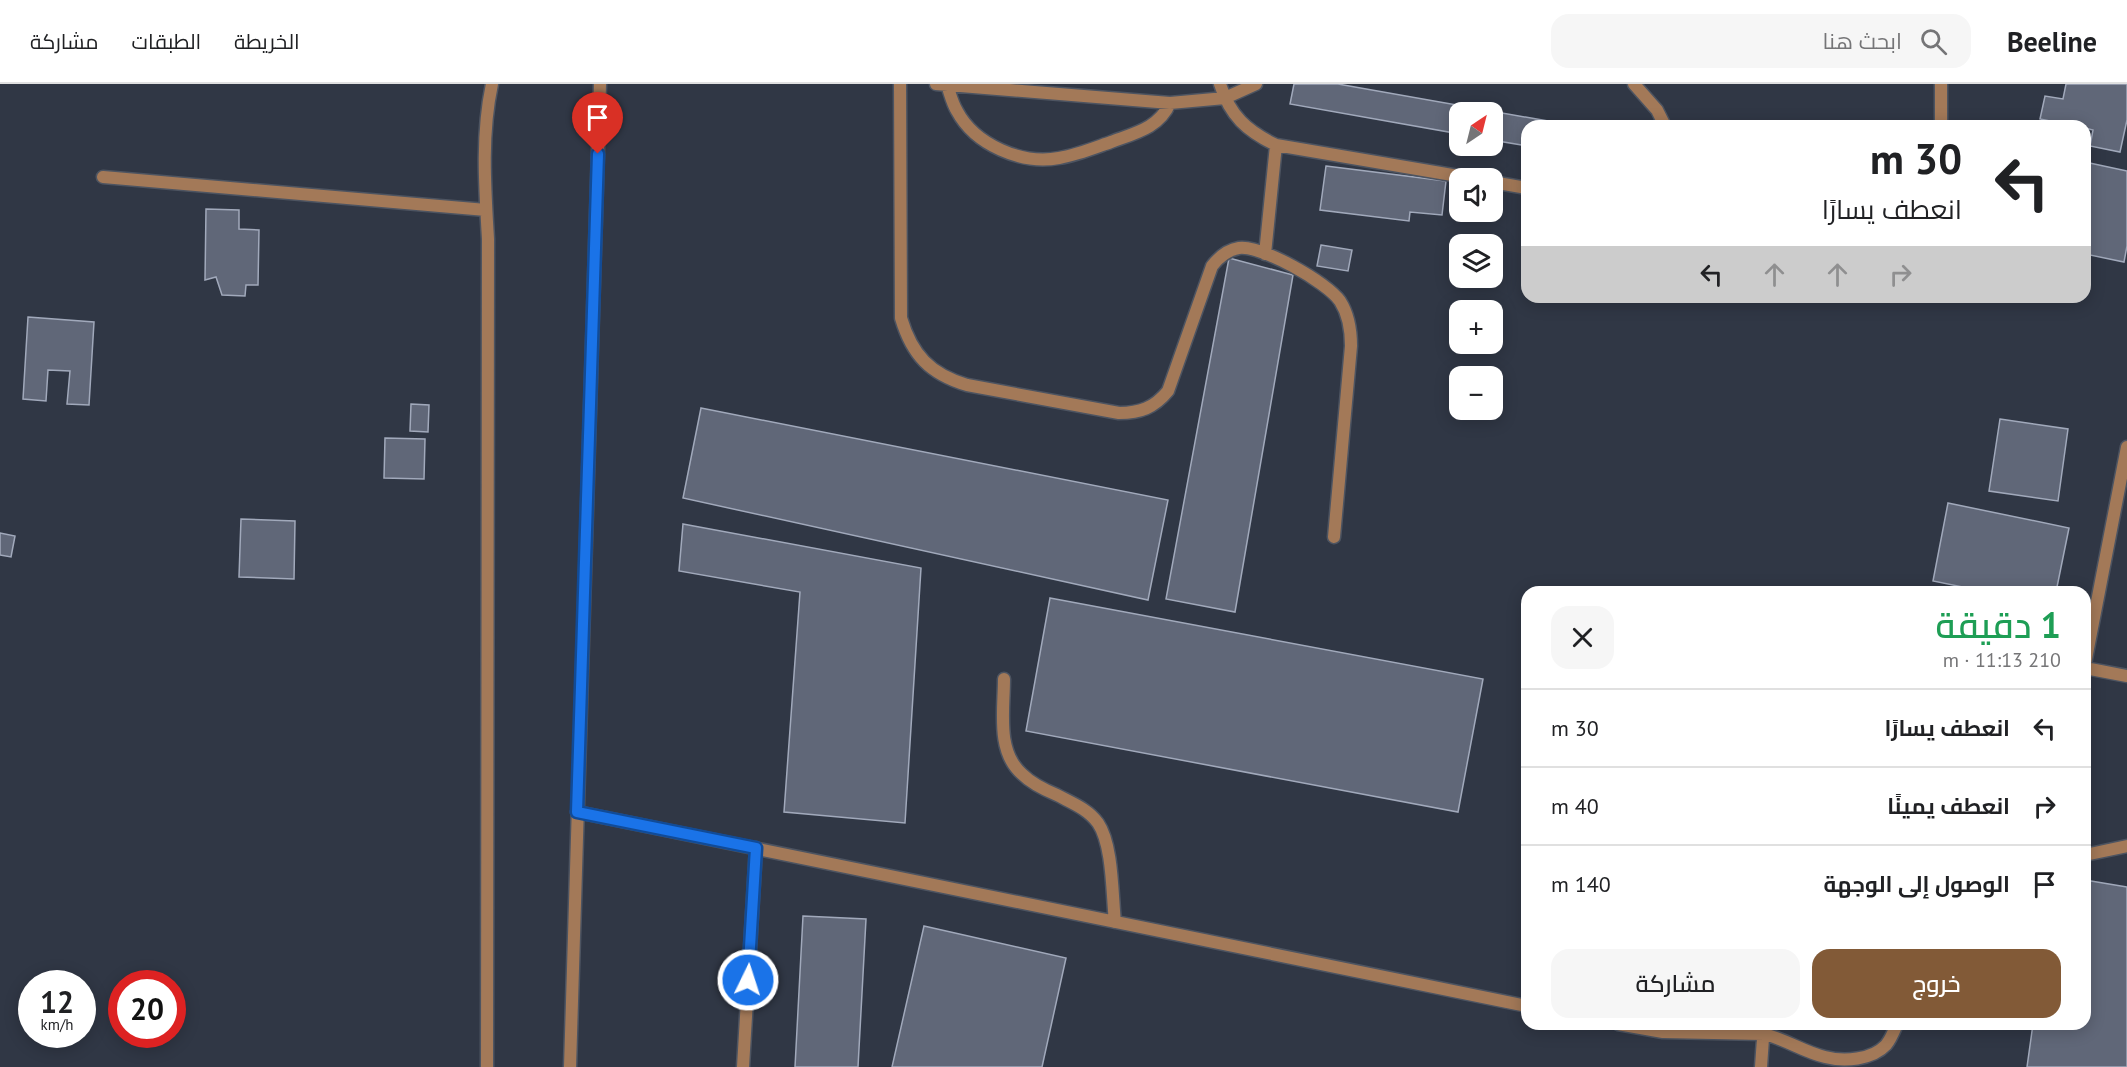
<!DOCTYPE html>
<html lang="ar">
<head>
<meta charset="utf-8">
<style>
	body { margin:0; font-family:"PT Sans",Cairo,sans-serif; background:#f6f6f6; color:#202124; direction:rtl; height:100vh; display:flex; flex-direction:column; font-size:22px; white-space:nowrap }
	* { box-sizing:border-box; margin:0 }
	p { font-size:20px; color:#757577 }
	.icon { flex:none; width:33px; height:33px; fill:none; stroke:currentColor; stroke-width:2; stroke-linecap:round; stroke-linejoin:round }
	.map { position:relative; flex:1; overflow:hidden; direction:ltr }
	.drawer { position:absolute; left:1521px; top:502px; width:570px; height:444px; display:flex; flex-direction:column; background:#fff; border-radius:18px; box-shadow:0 3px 15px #0003; direction:rtl }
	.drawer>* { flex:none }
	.top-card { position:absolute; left:1521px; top:36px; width:570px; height:183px; border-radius:18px; box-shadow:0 3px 15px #0003; direction:rtl; background:#fff; color:#202124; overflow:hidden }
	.needle { width:39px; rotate:35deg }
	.fabs { position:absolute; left:1449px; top:18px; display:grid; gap:12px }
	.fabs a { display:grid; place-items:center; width:54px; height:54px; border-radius:12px; background:#fff; box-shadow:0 3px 15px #0003; font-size:30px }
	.speed { position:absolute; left:18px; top:886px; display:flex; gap:12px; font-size:30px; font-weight:700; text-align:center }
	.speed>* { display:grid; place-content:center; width:78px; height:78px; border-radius:50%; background:#fff; box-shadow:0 3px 15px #0003; line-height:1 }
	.speed small { font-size:15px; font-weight:400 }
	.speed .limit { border:9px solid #d22; background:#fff; color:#111 }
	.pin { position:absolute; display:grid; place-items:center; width:51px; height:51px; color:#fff; margin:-62px -26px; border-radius:50% 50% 50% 0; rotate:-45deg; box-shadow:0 0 6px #0007 }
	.pin .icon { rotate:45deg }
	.me { position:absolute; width:66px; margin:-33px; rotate:4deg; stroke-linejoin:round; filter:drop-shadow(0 0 4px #0008) }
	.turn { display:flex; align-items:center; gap:21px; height:126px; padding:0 30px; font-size:27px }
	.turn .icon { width:78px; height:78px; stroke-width:2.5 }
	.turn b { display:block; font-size:42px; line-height:51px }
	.lanes { display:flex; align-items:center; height:57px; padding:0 30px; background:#0003; justify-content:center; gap:30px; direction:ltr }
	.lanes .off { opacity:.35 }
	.round { display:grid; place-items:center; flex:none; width:63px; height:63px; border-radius:18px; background:#f6f6f6 }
	.summary { display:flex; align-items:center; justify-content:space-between; height:102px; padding:0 30px }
	h1 { font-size:36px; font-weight:600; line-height:45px; color:#1e9e55 }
	.cta { display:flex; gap:12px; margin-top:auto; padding:12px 30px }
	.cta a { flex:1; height:69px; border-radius:18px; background:#825a37; color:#fff; font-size:24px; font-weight:600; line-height:69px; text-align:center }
	.cta a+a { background:#f6f6f6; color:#202124 }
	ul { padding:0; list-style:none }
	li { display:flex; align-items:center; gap:18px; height:78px; padding:0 30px; border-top:2px solid #e0e0e0 }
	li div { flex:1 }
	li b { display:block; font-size:22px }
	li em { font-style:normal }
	header { display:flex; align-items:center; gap:36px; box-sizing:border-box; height:84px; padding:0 30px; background:#fff; border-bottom:2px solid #e0e0e0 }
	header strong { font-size:28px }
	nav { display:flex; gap:33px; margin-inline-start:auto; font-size:21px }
	.search { width:420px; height:54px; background:#f6f6f6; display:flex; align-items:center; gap:15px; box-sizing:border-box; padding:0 21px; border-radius:18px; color:#757577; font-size:22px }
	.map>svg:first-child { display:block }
	.building { fill:#606778; stroke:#a1a9bb; stroke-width:1.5 }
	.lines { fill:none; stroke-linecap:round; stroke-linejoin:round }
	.service-casing { stroke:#4d5461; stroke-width:15 }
	.minor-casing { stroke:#4d5461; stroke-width:15 }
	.tertiary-casing { stroke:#4d5461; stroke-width:15 }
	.service { stroke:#a37958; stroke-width:12 }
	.minor { stroke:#a37958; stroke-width:12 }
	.tertiary { stroke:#a37958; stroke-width:12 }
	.route-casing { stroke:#114b97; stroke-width:15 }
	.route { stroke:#1a73e8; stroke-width:10 }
</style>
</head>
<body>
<header>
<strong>Beeline</strong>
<div class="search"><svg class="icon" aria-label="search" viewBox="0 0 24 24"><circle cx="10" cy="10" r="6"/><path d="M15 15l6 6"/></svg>ابحث هنا</div>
<nav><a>الخريطة</a><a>الطبقات</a><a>مشاركة</a></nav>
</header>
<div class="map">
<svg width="2127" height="983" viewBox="0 0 2127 983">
	<rect width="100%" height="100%" fill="#303745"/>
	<path class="building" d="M 1294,0 L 1338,0 L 1559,39 L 1559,42 L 1527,42 L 1527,62 L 1492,56 L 1492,28 L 1460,28 L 1460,50 L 1290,20 Z
		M 2066,0 L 2127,0 L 2127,36 L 2120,68 L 2090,62 L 2093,46 L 2085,44 L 2085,42 L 2075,42 L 2040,35 L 2045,12 L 2063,15 Z
		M 2085,78 L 2127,87 L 2127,162 L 2124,178 L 2085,170 Z
		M 1326,82 L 1446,97 L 1442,131 L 1410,128 L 1409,137 L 1320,126 Z
		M 206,125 L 239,126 L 239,145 L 259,146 L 258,201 L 246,201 L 245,212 L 222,211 L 216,193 L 205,196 Z
		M 1321,161 L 1352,166 L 1348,187 L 1317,182 Z
		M 1229,174 L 1293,191 L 1235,528 L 1166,515 Z
		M 28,233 L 94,238 L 89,321 L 67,320 L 70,287 L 48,286 L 46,317 L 23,315 Z
		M 411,320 L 429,321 L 428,348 L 410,347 Z
		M 701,324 L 1168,416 L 1148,516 L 683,414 Z
		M 2000,335 L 2068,345 L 2058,417 L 1989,407 Z
		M 385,354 L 425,355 L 424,395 L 384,394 Z
		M 1948,419 L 2069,444 L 2056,508 L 1987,508 L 1933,497 Z
		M 241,435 L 295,437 L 294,495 L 239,493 Z
		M 683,440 L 921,484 L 905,739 L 784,728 L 800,508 L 679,487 Z
		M 0,449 L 15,452 L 11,473 L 0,471 Z
		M 1050,514 L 1483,595 L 1458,728 L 1026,647 Z
		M 2085,796 L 2127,803 L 2127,983 L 2027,983 L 2033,940 L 2085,940 Z
		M 803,832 L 866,835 L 858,983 L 795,983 Z
		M 924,842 L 1066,874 L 1042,983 L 892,983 Z"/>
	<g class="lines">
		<defs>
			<path id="service" d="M 900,0 L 901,234 C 912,271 930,290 967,301 L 1119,329 C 1140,329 1154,324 1168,307 L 1212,182 C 1219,173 1227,166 1239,164 C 1261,161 1327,198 1340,217 C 1349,231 1351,246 1351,262 L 1334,453
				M 936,0 L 1170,19 L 1225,14 L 1256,0
				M 1220,0 C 1230,32 1247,47 1276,61 L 1470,94
				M 1634,0 L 1657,26 L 1665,42
				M 947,1 C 950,9 952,19 957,27 C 975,61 1022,81 1059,74 C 1077,71 1094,64 1111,58 C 1135,49 1159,44 1170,19
				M 1941,42 L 1941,0
				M 1492,98 L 1527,104
				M 1265,170 L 1276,61
				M 1004,595 C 1004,626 996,667 1022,690 C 1031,699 1045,706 1057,711 C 1072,719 1088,725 1098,739 C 1113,761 1112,811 1115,838
				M 577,728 L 1527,922
				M 2085,771 L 2127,762
				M 1618,940 L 1663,948 L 1764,950 C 1785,955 1804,968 1825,973 C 1844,978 1872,976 1886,961 C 1891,955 1894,947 1897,940
				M 743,983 L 756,764
				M 1761,983 L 1764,940"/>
			<path id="minor" d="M 103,93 L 486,126
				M 2085,580 L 2127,363
				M 2085,584 L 2127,592
				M 487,983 L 488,155 C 485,104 481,51 492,0"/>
			<path id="tertiary" d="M 570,983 L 600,0"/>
		</defs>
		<use href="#service" class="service-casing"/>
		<use href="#minor" class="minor-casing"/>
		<use href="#tertiary" class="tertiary-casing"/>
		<use href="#service" class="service"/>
		<use href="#minor" class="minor"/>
		<use href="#tertiary" class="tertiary"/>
	</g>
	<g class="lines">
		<defs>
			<path id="route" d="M 598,70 L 577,728 L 756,764 L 748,896"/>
		</defs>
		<use href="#route" class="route-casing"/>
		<use href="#route" class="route"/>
	</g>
</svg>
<div class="fabs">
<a><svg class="needle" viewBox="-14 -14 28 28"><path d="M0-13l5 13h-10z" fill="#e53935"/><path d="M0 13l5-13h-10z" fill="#757577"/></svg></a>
<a><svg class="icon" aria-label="sound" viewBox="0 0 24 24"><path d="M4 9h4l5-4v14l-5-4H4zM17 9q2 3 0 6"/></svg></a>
<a><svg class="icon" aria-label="layers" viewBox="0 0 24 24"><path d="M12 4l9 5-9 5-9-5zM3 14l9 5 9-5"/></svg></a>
<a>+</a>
<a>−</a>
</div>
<div class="speed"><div>12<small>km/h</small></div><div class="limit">20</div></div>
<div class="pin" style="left:598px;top:70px;background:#d93025"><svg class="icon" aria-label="arrive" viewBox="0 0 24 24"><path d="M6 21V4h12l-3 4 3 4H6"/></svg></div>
<svg class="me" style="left:748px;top:896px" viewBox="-20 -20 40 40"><circle r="17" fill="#1a73e8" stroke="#fff" stroke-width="3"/><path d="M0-11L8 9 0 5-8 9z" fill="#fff"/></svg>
<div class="top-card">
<div class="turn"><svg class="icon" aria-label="left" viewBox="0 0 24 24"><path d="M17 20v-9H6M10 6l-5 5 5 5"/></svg><div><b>30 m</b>انعطف يسارًا</div></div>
<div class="lanes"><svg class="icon" aria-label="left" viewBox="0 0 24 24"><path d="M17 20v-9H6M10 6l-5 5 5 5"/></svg><svg class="icon off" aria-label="ahead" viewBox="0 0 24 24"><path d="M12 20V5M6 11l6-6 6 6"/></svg><svg class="icon off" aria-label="ahead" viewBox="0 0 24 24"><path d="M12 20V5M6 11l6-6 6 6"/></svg><svg class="icon off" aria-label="right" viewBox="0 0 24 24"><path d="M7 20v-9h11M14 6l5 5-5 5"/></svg></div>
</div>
<section class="drawer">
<div class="summary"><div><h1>1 دقيقة</h1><p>210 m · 11:13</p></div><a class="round"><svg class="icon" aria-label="close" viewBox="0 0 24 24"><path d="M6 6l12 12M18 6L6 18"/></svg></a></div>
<ul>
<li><svg class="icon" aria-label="left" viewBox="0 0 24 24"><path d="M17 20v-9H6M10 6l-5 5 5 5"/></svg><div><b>انعطف يسارًا</b></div><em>30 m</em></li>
<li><svg class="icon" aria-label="right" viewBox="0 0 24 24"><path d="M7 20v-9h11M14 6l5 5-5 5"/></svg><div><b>انعطف يمينًا</b></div><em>40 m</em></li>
<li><svg class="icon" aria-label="arrive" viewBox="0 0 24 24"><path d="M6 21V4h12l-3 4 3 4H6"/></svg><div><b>الوصول إلى الوجهة</b></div><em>140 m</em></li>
</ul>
<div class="cta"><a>خروج</a><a>مشاركة</a></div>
</section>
</div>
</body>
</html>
